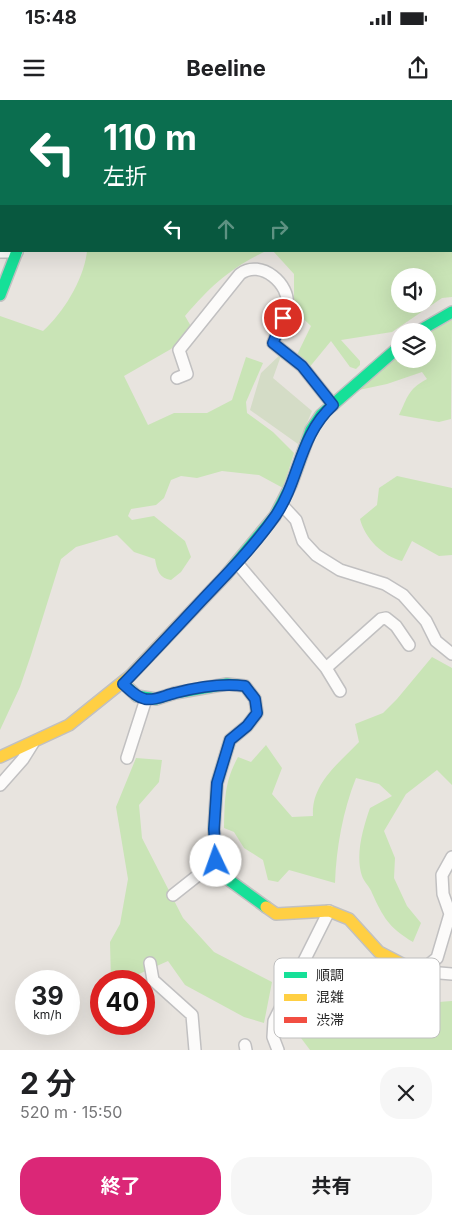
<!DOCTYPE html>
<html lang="ja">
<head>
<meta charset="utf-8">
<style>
	body { margin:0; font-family:Inter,"Noto Sans JP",sans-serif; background:#f6f6f6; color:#202124; height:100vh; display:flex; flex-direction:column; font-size:19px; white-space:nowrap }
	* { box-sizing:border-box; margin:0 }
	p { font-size:16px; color:#757577 }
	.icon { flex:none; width:28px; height:28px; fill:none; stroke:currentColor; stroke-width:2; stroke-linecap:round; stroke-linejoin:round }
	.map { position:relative; height:950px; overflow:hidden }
	.panel { display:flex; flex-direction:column; background:#fff; flex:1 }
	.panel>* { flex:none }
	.guide { position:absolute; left:0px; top:0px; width:452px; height:152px; box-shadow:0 5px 20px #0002; background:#0b6e4f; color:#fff; overflow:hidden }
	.fabs { position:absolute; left:391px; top:168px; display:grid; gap:10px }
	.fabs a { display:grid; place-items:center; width:45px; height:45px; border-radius:50%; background:#fff; box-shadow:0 5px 20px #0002; font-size:25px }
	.speed { position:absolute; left:15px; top:870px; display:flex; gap:10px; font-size:25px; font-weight:700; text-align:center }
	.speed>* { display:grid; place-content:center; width:65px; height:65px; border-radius:50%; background:#fff; box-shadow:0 5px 20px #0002; line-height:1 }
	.speed small { font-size:12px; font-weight:400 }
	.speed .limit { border:8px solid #d22; background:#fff; color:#111 }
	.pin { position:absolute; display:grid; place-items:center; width:42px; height:42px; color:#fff; margin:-21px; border:2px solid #fff; border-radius:50%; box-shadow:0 1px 5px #0007 }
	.me { position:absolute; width:55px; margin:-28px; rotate:357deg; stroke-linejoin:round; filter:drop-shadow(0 0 4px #0008) }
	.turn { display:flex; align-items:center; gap:18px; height:105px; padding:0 20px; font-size:22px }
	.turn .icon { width:65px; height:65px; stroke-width:2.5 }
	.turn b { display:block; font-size:35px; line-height:42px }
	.lanes { display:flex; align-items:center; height:48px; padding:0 20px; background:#0003; justify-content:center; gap:25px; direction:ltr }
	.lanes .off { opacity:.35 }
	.round { display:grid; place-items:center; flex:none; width:52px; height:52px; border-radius:20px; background:#f6f6f6 }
	.head { display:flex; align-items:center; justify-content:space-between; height:85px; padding:0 20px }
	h1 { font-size:30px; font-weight:700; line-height:38px }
	.cta { display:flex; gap:10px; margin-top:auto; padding:10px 20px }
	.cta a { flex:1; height:58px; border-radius:20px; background:#db2777; color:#fff; font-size:20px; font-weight:700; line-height:58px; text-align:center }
	.cta a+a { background:#f6f6f6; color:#202124 }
	.status { display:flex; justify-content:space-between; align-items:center; height:35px; padding:0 25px; background:#fff; direction:ltr }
	.status svg { height:14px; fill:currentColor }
	header { display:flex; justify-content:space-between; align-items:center; height:65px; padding:0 20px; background:#fff; font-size:22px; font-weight:700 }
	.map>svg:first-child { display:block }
	.green { fill:#c9e4b6; fill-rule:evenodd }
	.cemetery { fill:#d4dcc6 }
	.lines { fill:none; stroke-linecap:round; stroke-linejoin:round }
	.street-casing { stroke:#c1c0c1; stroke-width:14 }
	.fast-casing { stroke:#c1c0c1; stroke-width:14 }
	.slow-casing { stroke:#c1c0c1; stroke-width:14 }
	.jam-casing { stroke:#c1c0c1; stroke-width:14 }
	.street { stroke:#fcfbfa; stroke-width:11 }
	.fast { stroke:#16e098; stroke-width:11 }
	.slow { stroke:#ffcf43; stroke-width:11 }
	.jam { stroke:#f24e42; stroke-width:11 }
	.route-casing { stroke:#114b97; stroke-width:12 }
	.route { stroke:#1a73e8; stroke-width:9 }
	.key { fill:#fff; stroke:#bfbfbf; stroke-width:1 }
	.key-label { font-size:14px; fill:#292929 }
</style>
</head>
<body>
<div class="status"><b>15:48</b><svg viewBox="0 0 49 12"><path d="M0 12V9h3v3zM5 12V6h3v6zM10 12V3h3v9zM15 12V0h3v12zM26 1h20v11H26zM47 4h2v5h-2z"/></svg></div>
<header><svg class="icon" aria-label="menu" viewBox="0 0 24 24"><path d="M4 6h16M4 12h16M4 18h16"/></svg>Beeline<svg class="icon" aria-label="share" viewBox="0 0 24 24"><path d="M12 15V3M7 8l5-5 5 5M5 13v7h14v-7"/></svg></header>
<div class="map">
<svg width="452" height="950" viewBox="0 0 452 950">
	<rect width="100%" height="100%" fill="#e8e4df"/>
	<path class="green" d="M 244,0 L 452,0 L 452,197 L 442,198 L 392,232 L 341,240 L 360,261 L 360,265 L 356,269 L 350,267 L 331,241 L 308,269 L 296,257 L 311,226 L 290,206 L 290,201 L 294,195 L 294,174 L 273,151 L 451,151 L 451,1 L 241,1 ZM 400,176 L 428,176 L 428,204 L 400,204 Z
		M 87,151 L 266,151 C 229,169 212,185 185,216 L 192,228 L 171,249 L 124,276 L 148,325 L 174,313 L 207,313 L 232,300 L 246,257 L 263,263 L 246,302 L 247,313 L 273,332 L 294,353 L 283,388 L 259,375 L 222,371 L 197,378 L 181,376 L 171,380 L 164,398 L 156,405 L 131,409 L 128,416 L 132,420 L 154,416 L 185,441 L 191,457 L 181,472 L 171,480 C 159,478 157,470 155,459 L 134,452 L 117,435 L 76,447 L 61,459 L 31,555 L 20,587 L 0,630 L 0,216 L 43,231 C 64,212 84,179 87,151 Z
		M 452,220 L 451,319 L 439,322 L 399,315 C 408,297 407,290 427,279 L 422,272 L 387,284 L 354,291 L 400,254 L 400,259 L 428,259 L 428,233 Z
		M 397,376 L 452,388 L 452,455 L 439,456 L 412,441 L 402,461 C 383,456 365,439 360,419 L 377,405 L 379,388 Z
		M 432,557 L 452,568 L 452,685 L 437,670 L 406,694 L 384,731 L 395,758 L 394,778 L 407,806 L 421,823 L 413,842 C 389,828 383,817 372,793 C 370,787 364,782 362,776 C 355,755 363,728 370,708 L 392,696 L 379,684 L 356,678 C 343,710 336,749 335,783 L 289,770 L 278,782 L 268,780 L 263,760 L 244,748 L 234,732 L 224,728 C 225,699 224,683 238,657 L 251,662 L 266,645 L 282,668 L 272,694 L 292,717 L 313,716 C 311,684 338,664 359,642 L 355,624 L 383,613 L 397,599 Z
		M 136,658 L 162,660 L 159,682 L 139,705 L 142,738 L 183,818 L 214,852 L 272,882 L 264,923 L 244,917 L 185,885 L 168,861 L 139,874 L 136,881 L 111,881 L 110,842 L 120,824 L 128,779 L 116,707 Z
		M 309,893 L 335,900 L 353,928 C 386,912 416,903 452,901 L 452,950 L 310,950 L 292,926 L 305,912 Z"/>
	<path class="cemetery" d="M 282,253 L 273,278 L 312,311 L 298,344 L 250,310 L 261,273 Z"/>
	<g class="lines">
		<defs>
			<path id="street" d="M 0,23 L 1,22
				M 0,88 L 1,88
				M 0,152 L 17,152
				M 177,278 L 187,274 L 179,250 L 240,174 C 261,158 291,185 287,206 C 285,218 277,232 273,243 L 302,266 L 333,305
				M 282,405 L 296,420 L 303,441 L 316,455 L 340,470 L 385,484 L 403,495 L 426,521 L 436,541 L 452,554
				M 237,463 L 326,568 L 340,591
				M 326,568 L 381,519 L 386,518 L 396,526 L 409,545
				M 127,658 L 146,599
				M 0,685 L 23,659 L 33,643
				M 173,795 L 216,761
				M 150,863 L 153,880 L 192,915 L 195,950
				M 407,870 L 427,866 L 437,858 L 450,814 L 443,794 L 442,775 L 452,757
				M 416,871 L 452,874
				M 245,945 L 246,950
				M 278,950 L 273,937 L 274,921 L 329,811"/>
			<path id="fast" d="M 0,195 L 17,151
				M 419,231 L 452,212
				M 226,475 L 275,416 L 291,385 L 311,330 L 321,315 L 400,246
				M 123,583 L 137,596 L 156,599 L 175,593 L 227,584 L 245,586 L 255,599 L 257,613 L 247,626 L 230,640 L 217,683 L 214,729 L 216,761 L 229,780 L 266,807"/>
			<path id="slow" d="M 63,1 L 64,0
				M 0,657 L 69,625 L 130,576 L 226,475
				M 266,807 L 276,814 L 329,811 L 349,819 L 379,852 L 406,866 L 407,874 L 381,905"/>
			<path id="jam" d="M 30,0 L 30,1"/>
		</defs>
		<use href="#street" class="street-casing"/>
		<use href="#fast" class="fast-casing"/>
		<use href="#slow" class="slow-casing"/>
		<use href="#jam" class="jam-casing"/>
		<use href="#street" class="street"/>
		<use href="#fast" class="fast"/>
		<use href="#slow" class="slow"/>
		<use href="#jam" class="jam"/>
	</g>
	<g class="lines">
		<defs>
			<path id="route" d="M 216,761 L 214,729 L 217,683 L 230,640 L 247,626 L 257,613 L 255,599 L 245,586 C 222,583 198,587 175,593 C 165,595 156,601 145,599 C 136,597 130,590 123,584 C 150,556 177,527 204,498 C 229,472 255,445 276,415 C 300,379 299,336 333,305 L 302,266 L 273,243 L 283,218"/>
		</defs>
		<use href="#route" class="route-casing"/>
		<use href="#route" class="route"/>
	</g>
	<rect x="274" y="858" width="166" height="80" rx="8" class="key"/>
	<rect x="284" y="872" width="23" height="6" fill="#16e098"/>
	<rect x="284" y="894" width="23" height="7" fill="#ffcf43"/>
	<rect x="284" y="917" width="23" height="6" fill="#f24e42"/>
	<g class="key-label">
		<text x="316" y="880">順調</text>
		<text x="316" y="902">混雑</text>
		<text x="316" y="925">渋滞</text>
	</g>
</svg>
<div class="fabs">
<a><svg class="icon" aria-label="sound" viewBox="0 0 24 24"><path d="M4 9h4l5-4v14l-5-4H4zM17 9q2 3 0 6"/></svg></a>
<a><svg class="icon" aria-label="layers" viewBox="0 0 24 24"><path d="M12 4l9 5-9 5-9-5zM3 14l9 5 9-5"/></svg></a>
</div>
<div class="speed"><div>39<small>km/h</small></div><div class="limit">40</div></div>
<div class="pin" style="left:283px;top:218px;background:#d93025"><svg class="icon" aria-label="arrive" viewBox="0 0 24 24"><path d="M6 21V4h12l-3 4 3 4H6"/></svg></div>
<svg class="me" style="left:216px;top:761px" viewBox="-20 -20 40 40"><circle r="19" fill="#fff"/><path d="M0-13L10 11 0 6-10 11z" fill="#1a73e8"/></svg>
<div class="guide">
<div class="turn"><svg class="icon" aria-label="left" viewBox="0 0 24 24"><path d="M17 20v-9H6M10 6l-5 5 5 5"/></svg><div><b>110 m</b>左折</div></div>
<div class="lanes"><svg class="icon" aria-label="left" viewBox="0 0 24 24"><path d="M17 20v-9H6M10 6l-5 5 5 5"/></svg><svg class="icon off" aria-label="ahead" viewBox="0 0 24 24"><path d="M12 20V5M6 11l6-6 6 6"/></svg><svg class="icon off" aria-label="right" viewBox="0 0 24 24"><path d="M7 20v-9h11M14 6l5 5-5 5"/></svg></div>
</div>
</div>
<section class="panel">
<div class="head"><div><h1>2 分</h1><p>520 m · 15:50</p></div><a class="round"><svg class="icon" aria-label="close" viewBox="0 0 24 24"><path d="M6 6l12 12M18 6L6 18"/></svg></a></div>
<div class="cta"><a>終了</a><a>共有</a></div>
</section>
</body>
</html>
